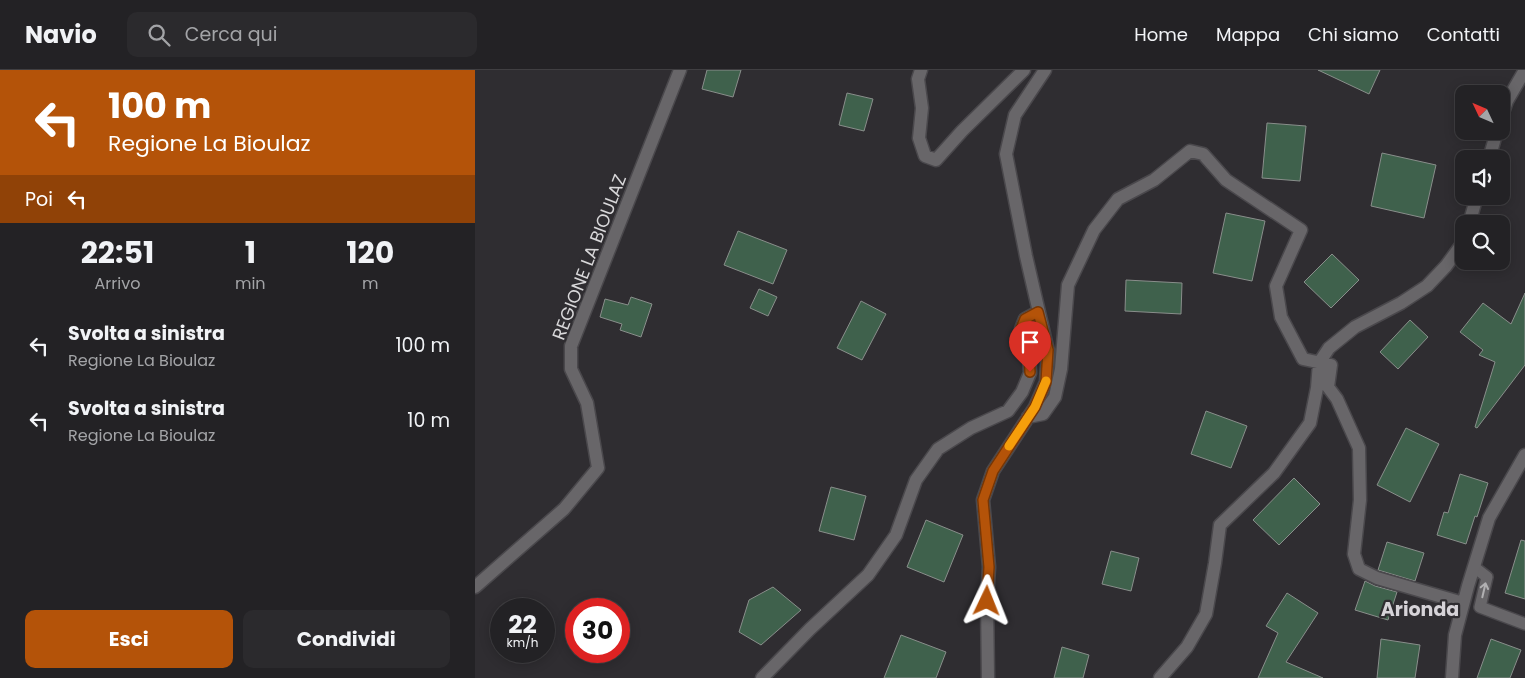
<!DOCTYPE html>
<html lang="it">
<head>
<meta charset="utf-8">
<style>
	body { margin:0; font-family:Poppins,sans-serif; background:#2b2a2d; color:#f1f3f6; height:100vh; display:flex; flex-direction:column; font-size:19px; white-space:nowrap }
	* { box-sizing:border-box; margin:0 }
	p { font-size:16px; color:#a3a4a7 }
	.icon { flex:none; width:28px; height:28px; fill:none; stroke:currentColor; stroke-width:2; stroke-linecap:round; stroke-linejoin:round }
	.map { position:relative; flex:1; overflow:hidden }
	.sheet { display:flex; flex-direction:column; background:#232225; width:475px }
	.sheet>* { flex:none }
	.banner { background:#b45309; color:#fff; overflow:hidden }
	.needle { width:32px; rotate:314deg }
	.fabs { position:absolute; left:980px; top:15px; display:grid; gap:10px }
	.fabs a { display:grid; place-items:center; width:55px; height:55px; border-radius:10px; background:#232225; box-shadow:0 2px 12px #0003,0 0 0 1px #403f42; font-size:25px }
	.speed { position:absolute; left:15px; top:528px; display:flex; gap:10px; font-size:25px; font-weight:700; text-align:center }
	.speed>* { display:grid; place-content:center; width:65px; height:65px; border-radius:50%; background:#232225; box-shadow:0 2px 12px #0003,0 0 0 1px #403f42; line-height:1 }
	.speed small { font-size:12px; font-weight:400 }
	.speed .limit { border:8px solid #d22; background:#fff; color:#111 }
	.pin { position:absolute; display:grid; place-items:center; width:42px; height:42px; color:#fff; margin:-51px -21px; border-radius:50% 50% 50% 0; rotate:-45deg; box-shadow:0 0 5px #0007 }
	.pin .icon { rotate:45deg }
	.me { position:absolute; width:55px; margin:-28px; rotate:2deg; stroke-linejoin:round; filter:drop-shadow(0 0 4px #0008) }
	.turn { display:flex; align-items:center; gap:18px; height:105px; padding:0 25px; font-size:22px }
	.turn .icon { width:65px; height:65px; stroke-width:2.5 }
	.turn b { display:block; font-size:35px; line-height:42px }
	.then { display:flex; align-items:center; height:48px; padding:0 25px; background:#0003; gap:10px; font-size:19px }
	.eta { display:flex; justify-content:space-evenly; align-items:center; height:85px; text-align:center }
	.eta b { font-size:30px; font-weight:700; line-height:35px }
	.button { display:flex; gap:10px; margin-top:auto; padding:10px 25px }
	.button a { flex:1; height:58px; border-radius:10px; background:#b45309; color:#fff; font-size:20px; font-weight:700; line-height:58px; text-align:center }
	.button a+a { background:#2b2a2d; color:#f1f3f6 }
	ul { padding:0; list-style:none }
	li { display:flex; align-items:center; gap:15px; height:75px; padding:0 25px }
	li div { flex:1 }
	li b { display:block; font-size:19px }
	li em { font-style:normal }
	header { display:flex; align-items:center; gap:30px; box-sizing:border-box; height:70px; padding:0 25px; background:#232225; border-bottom:1px solid #403f42 }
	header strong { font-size:24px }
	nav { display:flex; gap:28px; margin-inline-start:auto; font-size:18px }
	.search { width:350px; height:45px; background:#2b2a2d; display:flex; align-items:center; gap:12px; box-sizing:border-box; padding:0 18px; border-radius:10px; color:#a3a4a7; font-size:19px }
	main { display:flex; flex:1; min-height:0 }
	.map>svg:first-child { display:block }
	.building { fill:#3f614c; stroke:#898e8b }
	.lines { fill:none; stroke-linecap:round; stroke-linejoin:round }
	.lane-casing { stroke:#4a484c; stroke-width:14 }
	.street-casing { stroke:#4a484c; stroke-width:15 }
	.lane { stroke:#686669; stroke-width:11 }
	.street { stroke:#686669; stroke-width:12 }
	.oneway { stroke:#b1b0b2 }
	.route-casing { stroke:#753606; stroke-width:12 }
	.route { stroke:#b45309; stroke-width:9 }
	.slow { stroke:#f59e0b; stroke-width:9 }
	.labels { text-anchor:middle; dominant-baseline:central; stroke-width:4.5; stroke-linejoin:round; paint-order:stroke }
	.street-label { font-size:18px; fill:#d9d8da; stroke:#2f2d31 }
	.neighbourhood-label { font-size:19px; font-weight:bold; fill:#d6d3d8; stroke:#2f2d31 }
</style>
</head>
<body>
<header>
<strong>Navio</strong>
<div class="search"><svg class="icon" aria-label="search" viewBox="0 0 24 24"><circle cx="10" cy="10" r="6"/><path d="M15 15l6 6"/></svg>Cerca qui</div>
<nav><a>Home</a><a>Mappa</a><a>Chi siamo</a><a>Contatti</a></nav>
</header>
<main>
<section class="sheet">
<div class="banner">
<div class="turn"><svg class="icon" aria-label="left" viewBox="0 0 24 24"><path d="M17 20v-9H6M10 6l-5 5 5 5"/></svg><div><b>100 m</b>Regione La Bioulaz</div></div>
<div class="then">Poi<svg class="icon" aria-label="left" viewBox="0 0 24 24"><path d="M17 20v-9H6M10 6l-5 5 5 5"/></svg></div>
</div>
<div class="eta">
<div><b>22:51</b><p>Arrivo</p></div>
<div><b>1</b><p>min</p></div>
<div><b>120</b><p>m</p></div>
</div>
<ul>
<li><svg class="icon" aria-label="left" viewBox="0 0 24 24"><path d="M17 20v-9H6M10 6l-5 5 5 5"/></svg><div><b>Svolta a sinistra</b><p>Regione La Bioulaz</p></div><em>100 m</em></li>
<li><svg class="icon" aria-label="left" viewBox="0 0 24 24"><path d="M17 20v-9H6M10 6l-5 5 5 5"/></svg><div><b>Svolta a sinistra</b><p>Regione La Bioulaz</p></div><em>10 m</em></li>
</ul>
<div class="button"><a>Esci</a><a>Condividi</a></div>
</section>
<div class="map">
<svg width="1050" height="608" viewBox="0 0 1050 608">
	<rect width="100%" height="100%" fill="#2f2d31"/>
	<path class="building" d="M 232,0 L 266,0 L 258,27 L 227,19 Z
		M 843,0 L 905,0 L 894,24 Z
		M 372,23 L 398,29 L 389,61 L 364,55 Z
		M 792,53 L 831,56 L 825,111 L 787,108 Z
		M 907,83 L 961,95 L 949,148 L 896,136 Z
		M 751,143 L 790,151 L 777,211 L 738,203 Z
		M 263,161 L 312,180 L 298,214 L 249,195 Z
		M 857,184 L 884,210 L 856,238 L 829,212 Z
		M 651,210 L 707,213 L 706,244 L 650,241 Z
		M 284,219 L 302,227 L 293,246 L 275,238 Z
		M 1050,223 L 1050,295 L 1002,358 L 1000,357 L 1020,292 L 1004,285 L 1008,280 L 985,262 L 1008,233 L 1036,254 Z
		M 156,227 L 177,234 L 166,267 L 145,260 L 147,254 L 125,247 L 130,229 L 153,235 Z
		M 386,231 L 411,244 L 387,290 L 362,278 Z
		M 935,250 L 953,267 L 923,299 L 905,282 Z
		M 731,341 L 772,356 L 756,398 L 716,384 Z
		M 931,358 L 964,374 L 935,432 L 902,415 Z
		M 985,404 L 1013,413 L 1002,447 L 1000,446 L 991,474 L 962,465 L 969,442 L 973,443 Z
		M 819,408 L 845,434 L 804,475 L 778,450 Z
		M 356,417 L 391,426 L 379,470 L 344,461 Z
		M 451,450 L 488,465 L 469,512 L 432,497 Z
		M 1046,470 L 1050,471 L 1050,529 L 1030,523 Z
		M 912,472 L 949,483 L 940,511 L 903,500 Z
		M 636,481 L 664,488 L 656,521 L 627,514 Z
		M 890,511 L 900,516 L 922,522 L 913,550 L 880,540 Z
		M 298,517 L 326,540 L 286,575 L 264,562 L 274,530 Z
		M 812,523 L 843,543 L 811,592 L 848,608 L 783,608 L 803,563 L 791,556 Z
		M 426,565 L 471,582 L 461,608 L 409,608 Z
		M 906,569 L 945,575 L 940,608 L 902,608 Z
		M 1016,569 L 1046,580 L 1035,608 L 1002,608 Z
		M 587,577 L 614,585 L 608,608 L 579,608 Z"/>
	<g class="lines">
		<defs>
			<path id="lane" d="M 999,497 L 1012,507 L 1005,537 L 1050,554"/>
			<path id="street" d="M 446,0 L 443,9 L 447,38 L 444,68 L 450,86 L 461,90 L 487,61 L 549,0
				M 1026,48 L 1032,31 L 1050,0
				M 1014,89 L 1022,61
				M 994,154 L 1002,126
				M 553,347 L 568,344 L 580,327 L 586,299 L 593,215 L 619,160 L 643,129 L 679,110 L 715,81 L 728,84 L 751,110 L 826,160 L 801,216 L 806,247 L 828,289 L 856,295 L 853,317 L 862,329 L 884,378 L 885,430 L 879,484 L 884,499 L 902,508 L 988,533
				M 0,517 L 89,439 L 123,398 L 112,333 L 96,299 L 96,276 L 205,0
				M 287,608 L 335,559 L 393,505 L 421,465 L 441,410 L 463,379 L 496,358 L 533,341 L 547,322 L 555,303 L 554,283 L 546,259 L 550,249 L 563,242
				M 513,608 L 512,531 L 514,497 L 508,430 L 518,401 L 560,337 L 571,312 L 573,281 L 551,186 L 531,84 L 540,45 L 570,0
				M 685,608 L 712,577 L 731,544 L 740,493 L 745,455 L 799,403 L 835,353 L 842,318 L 844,293 L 854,278 L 880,257 L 926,233 L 952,216 L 971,196 L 987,174 L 989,169
				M 977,608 L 980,565 L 993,516 L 1014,448 L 1050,385"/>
		</defs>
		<use href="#lane" class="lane-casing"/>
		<use href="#street" class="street-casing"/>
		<use href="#lane" class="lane"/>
		<use href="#street" class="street"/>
	</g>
	<defs><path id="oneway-shaft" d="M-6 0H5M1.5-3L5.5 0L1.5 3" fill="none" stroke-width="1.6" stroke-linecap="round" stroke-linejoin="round" transform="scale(1.25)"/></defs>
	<use class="oneway" href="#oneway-shaft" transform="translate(1009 520) rotate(-77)"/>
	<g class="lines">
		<defs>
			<path id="route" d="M 512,531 L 514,497 L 508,430 L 518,401 L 560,337 L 571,312 L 573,280 L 563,242 L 550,249 L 546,259 L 554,283 L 555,302"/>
		</defs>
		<use href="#route" class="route-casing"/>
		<use href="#route" class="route"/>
		<path class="slow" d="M 534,376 L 560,337 L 571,311"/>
	</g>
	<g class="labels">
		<g class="street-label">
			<text transform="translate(114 187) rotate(-69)">REGIONE LA BIOULAZ</text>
		</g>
		<g class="neighbourhood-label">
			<text x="945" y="539">Arionda</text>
		</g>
	</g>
</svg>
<div class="fabs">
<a><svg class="needle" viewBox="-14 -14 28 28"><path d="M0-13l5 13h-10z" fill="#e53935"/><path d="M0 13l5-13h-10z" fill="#a3a4a7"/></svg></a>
<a><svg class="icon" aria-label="sound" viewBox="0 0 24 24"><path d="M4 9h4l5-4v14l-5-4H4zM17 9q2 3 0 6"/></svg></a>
<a><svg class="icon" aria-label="search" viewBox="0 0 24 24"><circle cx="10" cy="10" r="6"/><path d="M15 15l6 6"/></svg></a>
</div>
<div class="speed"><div>22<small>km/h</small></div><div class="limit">30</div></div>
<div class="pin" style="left:555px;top:302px;background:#d93025"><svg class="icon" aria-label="arrive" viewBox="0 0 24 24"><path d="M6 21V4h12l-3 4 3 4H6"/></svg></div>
<svg class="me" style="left:512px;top:531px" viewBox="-20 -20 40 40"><path d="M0-17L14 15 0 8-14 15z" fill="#b45309" stroke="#fff" stroke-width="4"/></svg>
</div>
</main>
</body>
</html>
